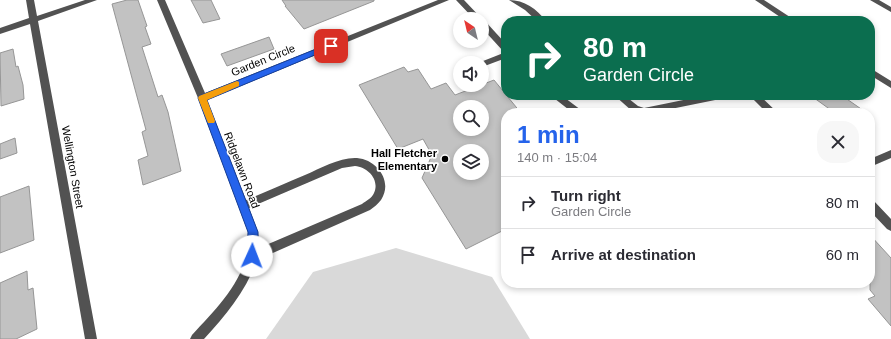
<!DOCTYPE html>
<html lang="en">
<head>
<meta charset="utf-8">
<style>
	body { margin:0; font-family:Helvetica,sans-serif; background:#f7f7f7; color:#2b2b33; height:100vh; display:flex; flex-direction:column; font-size:15px; white-space:nowrap }
	* { box-sizing:border-box; margin:0 }
	p { font-size:13px; color:#7c7c81 }
	.icon { flex:none; width:22px; height:22px; fill:none; stroke:currentColor; stroke-width:2; stroke-linecap:round; stroke-linejoin:round }
	.map { position:relative; flex:1; overflow:hidden }
	.panel { position:absolute; left:501px; top:108px; width:374px; height:180px; display:flex; flex-direction:column; background:#fff; border-radius:16px; box-shadow:0 2px 6px #0003 }
	.panel>* { flex:none }
	.guide { position:absolute; left:501px; top:16px; width:374px; height:84px; border-radius:16px; box-shadow:0 2px 6px #0003; background:#0b6e4f; color:#fff; overflow:hidden }
	.needle { width:26px; rotate:325deg }
	.controls { position:absolute; left:453px; top:12px; display:grid; gap:8px }
	.controls a { display:grid; place-items:center; width:36px; height:36px; border-radius:50%; background:#fff; box-shadow:0 2px 6px #0003; font-size:20px }
	.pin { position:absolute; display:grid; place-items:center; width:34px; height:34px; color:#fff; margin:-17px; border-radius:8px; box-shadow:0 2px 6px #0006 }
	.me { position:absolute; width:44px; margin:-22px; rotate:2deg; stroke-linejoin:round; filter:drop-shadow(0 0 3px #0008) }
	.turn { display:flex; align-items:center; gap:14px; height:84px; padding:0 16px; font-size:18px }
	.turn .icon { width:52px; height:52px; stroke-width:2.5 }
	.turn b { display:block; font-size:28px; line-height:34px }
	.round { display:grid; place-items:center; flex:none; width:42px; height:42px; border-radius:16px; background:#f7f7f7 }
	.headline { display:flex; align-items:center; justify-content:space-between; height:68px; padding:0 16px }
	h1 { font-size:24px; font-weight:600; line-height:30px; color:#2563eb }
	ul { padding:0; list-style:none }
	li { display:flex; align-items:center; gap:12px; height:52px; padding:0 16px; border-top:1px solid #e1e1e2 }
	li div { flex:1 }
	li b { display:block; font-size:15px }
	li em { font-style:normal }
	.map>svg:first-child { display:block }
	.green { fill:#d9d9d9 }
	.building { fill:#c2c2c2; stroke:#969696; fill-rule:evenodd }
	.lines { fill:none; stroke-linecap:round; stroke-linejoin:round }
	.minor { fill:#525252; fill-rule:evenodd }
	.route { fill:#2563eb; stroke:#184099 }
	.slow { fill:#f59e0b }
	.poi-dot { fill:#000; stroke:#fff; stroke-width:1.5 }
	.labels { text-anchor:middle; dominant-baseline:central; stroke-width:3.5; stroke-linejoin:round; paint-order:stroke }
	.street-label { font-size:11px; fill:#000; stroke:#fff }
	.poi-label { font-size:11px; font-weight:bold; fill:#000; stroke:#fff; text-anchor:end }
</style>
</head>
<body>
<div class="map">
<svg width="891" height="339" viewBox="0 0 891 339">
	<rect width="100%" height="100%" fill="#fff"/>
	<path class="green" d="M 396,248 L 492,277 L 530,339 L 266,339 L 313,272 Z"/>
	<path class="building" d="M 127,0 L 138,0 L 147,26 L 145,27 L 151,44 L 142,47 L 158,97 L 162,95 L 168,112 L 181,171 L 143,185 L 138,160 L 148,156 L 142,132 L 146,130 L 112,4 Z
		M 191,0 L 211,0 L 220,19 L 203,23 Z
		M 282,0 L 374,0 L 374,1 L 304,29 L 285,6 L 286,6 Z
		M 269,37 L 274,49 L 227,66 L 221,54 Z
		M 13,49 L 16,67 L 18,66 L 23,85 L 24,99 L 1,106 L 0,53 Z
		M 404,67 L 408,72 L 418,69 L 431,89 L 446,83 L 455,95 L 494,80 L 521,113 L 506,113 L 506,229 L 466,249 L 422,178 L 432,155 L 423,139 L 398,149 L 359,85 ZM 460,107 L 482,107 L 482,129 L 460,129 ZM 460,151 L 482,151 L 482,173 L 460,173 Z
		M 810,95 L 841,95 L 867,113 L 835,113 Z
		M 15,138 L 17,153 L 0,159 L 0,144 Z
		M 29,186 L 34,240 L 0,253 L 0,197 Z
		M 870,235 L 891,258 L 891,326 L 868,299 L 875,296 L 870,290 Z
		M 27,271 L 28,290 L 33,288 L 37,329 L 16,339 L 0,339 L 0,283 Z"/>
	<g class="lines">
		<path class="minor" d="M 26,0 L 34,0 L 37,16 L 85,0 L 97,0 L 38,21 L 97,339 L 85,339 L 30,24 L 0,34 L 0,28 L 29,18 Z
			M 157,0 L 165,0 L 205,93 L 438,0 L 449,0 L 207,100 L 246,200 C 266,192 286,183 305,175 C 321,168 340,157 357,158 C 378,160 393,182 381,200 C 378,204 374,207 370,210 L 257,260 C 246,291 226,315 204,339 L 190,339 L 192,335 C 213,312 238,288 246,257 C 249,249 248,240 248,232 L 198,98 ZM 355,166 C 368,167 380,180 374,193 C 372,198 366,201 362,204 L 259,248 L 258,232 L 249,208 L 342,168 Z
			M 456,0 L 464,0 L 482,19 L 474,19 Z
			M 509,0 C 524,0 537,9 546,21 L 537,21 L 525,10 Z
			M 755,0 L 764,0 L 796,21 L 786,21 Z
			M 870,0 L 879,0 L 891,7 L 891,12 Z
			M 482,20 L 485,21 L 506,44 L 506,52 L 503,51 L 482,28 Z
			M 506,52 L 506,58 L 482,67 L 482,63 L 478,63 Z
			M 870,68 L 891,81 L 891,88 L 870,75 Z
			M 550,95 L 561,95 L 585,113 L 573,113 Z
			M 614,95 L 624,95 L 638,106 L 644,108 L 708,95 L 729,95 L 725,98 L 651,113 L 638,113 L 632,111 Z
			M 749,95 L 759,95 L 778,113 L 767,113 Z
			M 891,150 L 891,158 L 870,167 L 870,159 Z
			M 870,199 L 874,201 L 891,219 L 891,231 L 887,229 L 870,211 Z"/>
	</g>
	<path class="route" d="M 331,43 L 335,46 L 334,47 L 207,100 L 258,232 L 258,256 L 256,259 L 252,260 L 249,259 L 247,256 L 248,232 L 198,98 L 199,96 Z"/>
	<path class="slow" d="M 237,81 L 239,82 L 239,86 L 207,100 L 215,121 L 214,123 L 208,123 L 198,98 L 199,96 Z"/>
	<circle class="poi-dot" cx="445" cy="159" r="4"/>
	<g class="labels">
		<g class="street-label">
			<text transform="translate(263 60) rotate(-22)">Garden Circle</text>
			<text transform="translate(73 167) rotate(80)">Wellington Street</text>
			<text transform="translate(242 170) rotate(69)">Ridgelawn Road</text>
		</g>
		<g class="poi-label">
			<text x="437" y="153">Hall Fletcher<tspan x="437" dy="13">Elementary</tspan></text>
		</g>
	</g>
</svg>
<div class="controls">
<a><svg class="needle" viewBox="-14 -14 28 28"><path d="M0-13l5 13h-10z" fill="#e53935"/><path d="M0 13l5-13h-10z" fill="#7c7c81"/></svg></a>
<a><svg class="icon" aria-label="sound" viewBox="0 0 24 24"><path d="M4 9h4l5-4v14l-5-4H4zM17 9q2 3 0 6"/></svg></a>
<a><svg class="icon" aria-label="search" viewBox="0 0 24 24"><circle cx="10" cy="10" r="6"/><path d="M15 15l6 6"/></svg></a>
<a><svg class="icon" aria-label="layers" viewBox="0 0 24 24"><path d="M12 4l9 5-9 5-9-5zM3 14l9 5 9-5"/></svg></a>
</div>
<div class="pin" style="left:331px;top:46px;background:#d93025"><svg class="icon" aria-label="arrive" viewBox="0 0 24 24"><path d="M6 21V4h12l-3 4 3 4H6"/></svg></div>
<svg class="me" style="left:252px;top:256px" viewBox="-20 -20 40 40"><circle r="19" fill="#fff"/><path d="M0-13L10 11 0 6-10 11z" fill="#2563eb"/></svg>
<div class="guide">
<div class="turn"><svg class="icon" aria-label="right" viewBox="0 0 24 24"><path d="M7 20v-9h11M14 6l5 5-5 5"/></svg><div><b>80 m</b>Garden Circle</div></div>
</div>
<section class="panel">
<div class="headline"><div><h1>1 min</h1><p>140 m · 15:04</p></div><a class="round"><svg class="icon" aria-label="close" viewBox="0 0 24 24"><path d="M6 6l12 12M18 6L6 18"/></svg></a></div>
<ul>
<li><svg class="icon" aria-label="right" viewBox="0 0 24 24"><path d="M7 20v-9h11M14 6l5 5-5 5"/></svg><div><b>Turn right</b><p>Garden Circle</p></div><em>80 m</em></li>
<li><svg class="icon" aria-label="arrive" viewBox="0 0 24 24"><path d="M6 21V4h12l-3 4 3 4H6"/></svg><div><b>Arrive at destination</b></div><em>60 m</em></li>
</ul>
</section>
</div>
</body>
</html>
